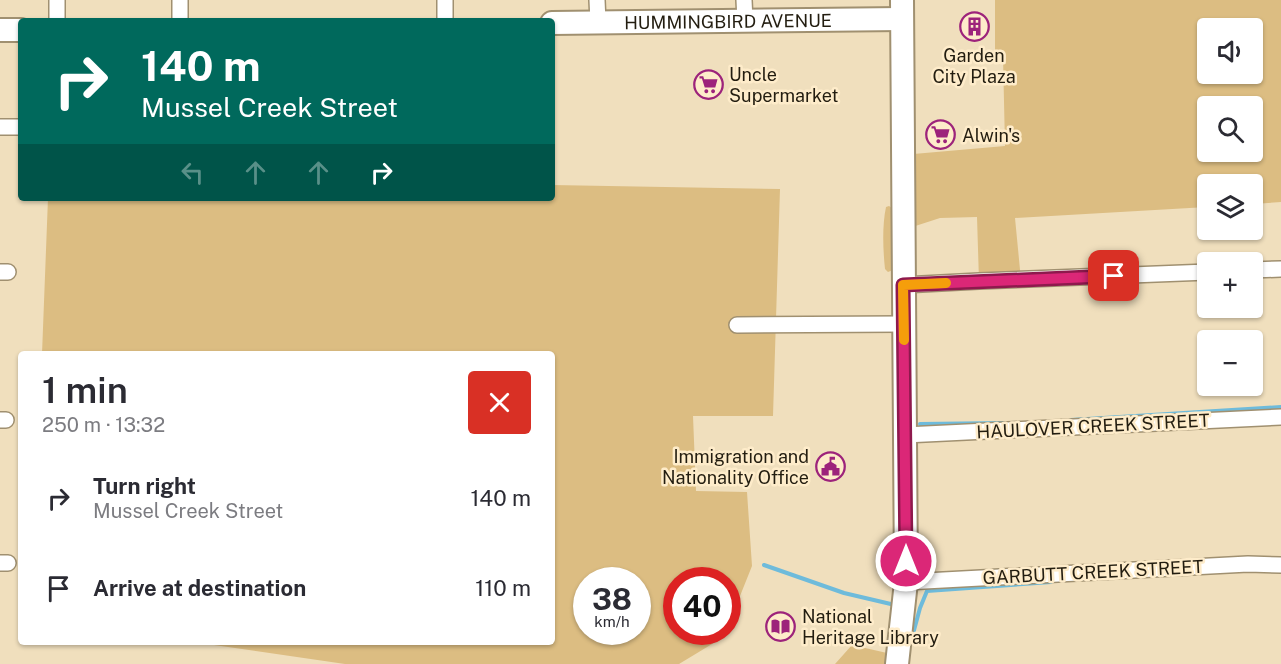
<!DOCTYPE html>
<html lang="en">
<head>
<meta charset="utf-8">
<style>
	body { margin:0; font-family:"Public Sans",sans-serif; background:#f2f2f3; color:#2b2b33; height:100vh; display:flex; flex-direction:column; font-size:22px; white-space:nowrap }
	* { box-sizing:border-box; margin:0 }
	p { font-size:20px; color:#7c7c81 }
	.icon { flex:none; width:33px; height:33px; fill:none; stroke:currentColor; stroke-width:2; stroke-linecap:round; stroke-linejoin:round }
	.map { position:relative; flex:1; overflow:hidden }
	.side { position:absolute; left:18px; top:351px; width:537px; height:294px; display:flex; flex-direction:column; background:#fff; border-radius:6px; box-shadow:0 2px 4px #0004 }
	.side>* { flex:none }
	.top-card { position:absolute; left:18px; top:18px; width:537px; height:183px; border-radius:6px; box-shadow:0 2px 4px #0004; background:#00695c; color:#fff; overflow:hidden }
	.controls { position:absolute; left:1197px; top:18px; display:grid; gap:12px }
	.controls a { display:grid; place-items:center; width:66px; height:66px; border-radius:6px; background:#fff; box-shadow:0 2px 4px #0004; font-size:30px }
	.speed { position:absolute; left:573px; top:567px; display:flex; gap:12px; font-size:30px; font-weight:700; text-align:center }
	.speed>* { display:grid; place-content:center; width:78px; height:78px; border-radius:50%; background:#fff; box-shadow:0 2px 4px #0004; line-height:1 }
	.speed small { font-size:15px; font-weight:400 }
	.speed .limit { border:9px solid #d22; background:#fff; color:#111 }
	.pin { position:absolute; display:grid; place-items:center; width:51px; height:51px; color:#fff; margin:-26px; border-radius:12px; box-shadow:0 3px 9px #0006 }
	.me { position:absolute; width:66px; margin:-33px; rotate:0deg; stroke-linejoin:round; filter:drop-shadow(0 0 4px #0008) }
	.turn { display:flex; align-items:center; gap:21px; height:126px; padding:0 24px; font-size:27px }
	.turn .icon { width:78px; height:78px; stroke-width:2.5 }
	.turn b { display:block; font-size:42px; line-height:51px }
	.lanes { display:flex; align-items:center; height:57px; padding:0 24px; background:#0003; justify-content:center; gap:30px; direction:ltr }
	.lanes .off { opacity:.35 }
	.round { display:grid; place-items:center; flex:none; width:63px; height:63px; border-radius:6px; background:#f2f2f3 }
	.summary { display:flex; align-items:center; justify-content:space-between; height:102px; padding:0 24px }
	h1 { font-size:36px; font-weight:600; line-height:45px }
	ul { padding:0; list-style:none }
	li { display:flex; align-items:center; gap:18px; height:90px; padding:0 24px }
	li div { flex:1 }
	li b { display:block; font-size:22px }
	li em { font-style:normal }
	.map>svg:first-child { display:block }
	.green { fill:#dcbd82; fill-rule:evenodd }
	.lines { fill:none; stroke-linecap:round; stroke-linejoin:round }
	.stream { stroke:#6ebbdb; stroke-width:4 }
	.street-casing { stroke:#a09070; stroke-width:18 }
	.secondary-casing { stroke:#a09070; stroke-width:26 }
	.street { stroke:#fff; stroke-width:15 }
	.secondary { stroke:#fff; stroke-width:22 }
	.route-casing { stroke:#8e194d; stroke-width:15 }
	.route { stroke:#db2777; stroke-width:10 }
	.slow { stroke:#f59e0b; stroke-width:10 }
	.labels { text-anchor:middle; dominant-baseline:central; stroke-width:5; stroke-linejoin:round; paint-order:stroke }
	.street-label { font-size:18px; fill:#231d10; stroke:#feecca }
	.poi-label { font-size:18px; fill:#231d10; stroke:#feecca; text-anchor:start }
</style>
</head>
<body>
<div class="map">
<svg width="1281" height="664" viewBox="0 0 1281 664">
	<rect width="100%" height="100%" fill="#f0dfbd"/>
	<path class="green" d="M 995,0 L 1281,0 L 1281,202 L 1253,204 L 1252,184 L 1208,184 L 1207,207 L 1015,218 L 1021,280 L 979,281 L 977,217 L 940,218 L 903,230 L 902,155 L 1005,146 L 1003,57 L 995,50 ZM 1208,28 L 1252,28 L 1252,74 L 1208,74 ZM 1208,106 L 1252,106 L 1252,152 L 1208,152 Z
		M 552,185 L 780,189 L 773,416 L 693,416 L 696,491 L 747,492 L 752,566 L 728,626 L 728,580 L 676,580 L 676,632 L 725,632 L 722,638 L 679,664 L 345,664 L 200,643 L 552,642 L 552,354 L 42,354 L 48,198 L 552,198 ZM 586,580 L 638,580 L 638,632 L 586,632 Z
		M 889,206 L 892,208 L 893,270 L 888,272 L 885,269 C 883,250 882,226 886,207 Z
		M 852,645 L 887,653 L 897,664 L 835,664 Z"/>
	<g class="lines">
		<path class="stream" d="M 1071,420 L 1281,407
			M 920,424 L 1003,423
			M 764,565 L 844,593 L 895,605
			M 910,645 L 920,608 L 927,591 L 1051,582"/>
		<defs>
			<path id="street" d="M 57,0 L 57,21
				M 597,0 L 598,22
				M 744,0 L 745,21
				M 180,21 L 180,0
				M 445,21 L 445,0
				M 0,127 L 20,127
				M 1252,270 L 1281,269
				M 0,272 L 8,272
				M 903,285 L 979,281 L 1208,272
				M 737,325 L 903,324
				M 0,420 L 6,420
				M 905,435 L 1281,417
				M 0,563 L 8,563
				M 906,582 L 1248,564 L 1281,565"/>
			<g id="secondary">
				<path id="s1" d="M 552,23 L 902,19"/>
				<path d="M 0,30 L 21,30"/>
				<path d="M 897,664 L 906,582 L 902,0"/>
			</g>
		</defs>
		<use href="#street" class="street-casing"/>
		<use href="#secondary" class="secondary-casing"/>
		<use href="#street" class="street"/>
		<use href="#secondary" class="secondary"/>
	</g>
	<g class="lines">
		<defs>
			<path id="route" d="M 906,561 L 903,285 L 1114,276"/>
		</defs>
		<use href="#route" class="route-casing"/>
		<use href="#route" class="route"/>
		<path class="slow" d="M 904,340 L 903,285 L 946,283"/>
	</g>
	<defs>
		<symbol id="building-ring" viewBox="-11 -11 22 22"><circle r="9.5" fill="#feecca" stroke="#9d237b" stroke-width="1.5"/><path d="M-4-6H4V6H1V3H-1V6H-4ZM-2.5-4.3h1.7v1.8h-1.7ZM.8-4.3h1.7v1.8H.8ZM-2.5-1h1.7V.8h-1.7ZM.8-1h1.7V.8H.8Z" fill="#9d237b"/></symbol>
		<symbol id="supermarket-ring" viewBox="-11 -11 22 22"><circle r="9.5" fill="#feecca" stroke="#9d237b" stroke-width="1.5"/><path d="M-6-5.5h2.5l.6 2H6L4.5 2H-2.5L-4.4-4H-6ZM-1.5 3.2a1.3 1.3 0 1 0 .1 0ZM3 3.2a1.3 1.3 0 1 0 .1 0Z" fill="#9d237b"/></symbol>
		<symbol id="civic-ring" viewBox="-11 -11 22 22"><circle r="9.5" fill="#feecca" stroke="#9d237b" stroke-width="1.5"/><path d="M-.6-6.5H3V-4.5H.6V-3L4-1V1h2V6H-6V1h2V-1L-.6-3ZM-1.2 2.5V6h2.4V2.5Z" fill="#9d237b"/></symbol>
		<symbol id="library-ring" viewBox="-11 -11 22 22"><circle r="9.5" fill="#feecca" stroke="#9d237b" stroke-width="1.5"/><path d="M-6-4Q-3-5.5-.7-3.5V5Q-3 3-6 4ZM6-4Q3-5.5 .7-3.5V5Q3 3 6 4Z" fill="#9d237b"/></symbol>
	</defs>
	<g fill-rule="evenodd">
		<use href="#building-ring" x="958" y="10" width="33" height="33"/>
		<use href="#supermarket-ring" x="692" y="68" width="33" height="33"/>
		<use href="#supermarket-ring" x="924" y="118" width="33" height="33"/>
		<use href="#civic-ring" x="814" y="450" width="33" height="33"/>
		<use href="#library-ring" x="764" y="610" width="33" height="33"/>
	</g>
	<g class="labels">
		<g class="street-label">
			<text stroke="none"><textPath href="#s1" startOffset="176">HUMMINGBIRD AVENUE</textPath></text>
			<text transform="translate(1093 426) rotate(-3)">HAULOVER CREEK STREET</text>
			<text transform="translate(1093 572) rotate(-3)">GARBUTT CREEK STREET</text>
		</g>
		<g class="poi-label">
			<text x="974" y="55" text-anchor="middle">Garden<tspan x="974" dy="21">City Plaza</tspan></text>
			<text x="729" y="74">Uncle<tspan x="729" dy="21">Supermarket</tspan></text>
			<text x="962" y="135">Alwin's</text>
			<text x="809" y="456" text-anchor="end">Immigration and<tspan x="809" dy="21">Nationality Office</tspan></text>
			<text x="802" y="616">National<tspan x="802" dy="21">Heritage Library</tspan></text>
		</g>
	</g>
</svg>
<div class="controls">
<a><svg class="icon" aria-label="sound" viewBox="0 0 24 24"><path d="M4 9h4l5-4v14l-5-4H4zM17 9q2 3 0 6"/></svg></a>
<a><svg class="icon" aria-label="search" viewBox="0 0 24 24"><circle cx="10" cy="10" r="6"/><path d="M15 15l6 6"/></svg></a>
<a><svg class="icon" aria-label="layers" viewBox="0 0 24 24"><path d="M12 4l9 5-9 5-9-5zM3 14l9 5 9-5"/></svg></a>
<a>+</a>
<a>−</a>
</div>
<div class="speed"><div>38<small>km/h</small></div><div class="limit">40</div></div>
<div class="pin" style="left:1114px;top:276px;background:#d93025"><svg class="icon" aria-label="arrive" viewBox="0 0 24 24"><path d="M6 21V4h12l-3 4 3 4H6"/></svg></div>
<svg class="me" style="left:906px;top:561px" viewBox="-20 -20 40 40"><circle r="17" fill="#db2777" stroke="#fff" stroke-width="3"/><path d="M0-11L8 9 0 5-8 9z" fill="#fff"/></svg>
<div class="top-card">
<div class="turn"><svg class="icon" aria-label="right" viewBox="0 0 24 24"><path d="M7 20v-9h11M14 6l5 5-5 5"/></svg><div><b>140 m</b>Mussel Creek Street</div></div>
<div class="lanes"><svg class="icon off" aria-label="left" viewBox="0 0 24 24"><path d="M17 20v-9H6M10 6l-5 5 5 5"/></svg><svg class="icon off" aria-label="ahead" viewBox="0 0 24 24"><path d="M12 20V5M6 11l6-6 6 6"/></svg><svg class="icon off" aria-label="ahead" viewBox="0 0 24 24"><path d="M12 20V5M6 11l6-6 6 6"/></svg><svg class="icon" aria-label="right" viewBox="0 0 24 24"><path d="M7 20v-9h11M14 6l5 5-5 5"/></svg></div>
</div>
<section class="side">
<div class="summary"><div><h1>1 min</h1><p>250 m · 13:32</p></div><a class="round" style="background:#d93025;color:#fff"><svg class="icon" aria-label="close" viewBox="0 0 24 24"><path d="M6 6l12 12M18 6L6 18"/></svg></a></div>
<ul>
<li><svg class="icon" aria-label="right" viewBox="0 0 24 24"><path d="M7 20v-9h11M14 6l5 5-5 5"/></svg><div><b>Turn right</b><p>Mussel Creek Street</p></div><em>140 m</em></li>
<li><svg class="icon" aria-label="arrive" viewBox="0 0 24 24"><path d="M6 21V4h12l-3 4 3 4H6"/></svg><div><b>Arrive at destination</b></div><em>110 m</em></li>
</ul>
</section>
</div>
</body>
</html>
